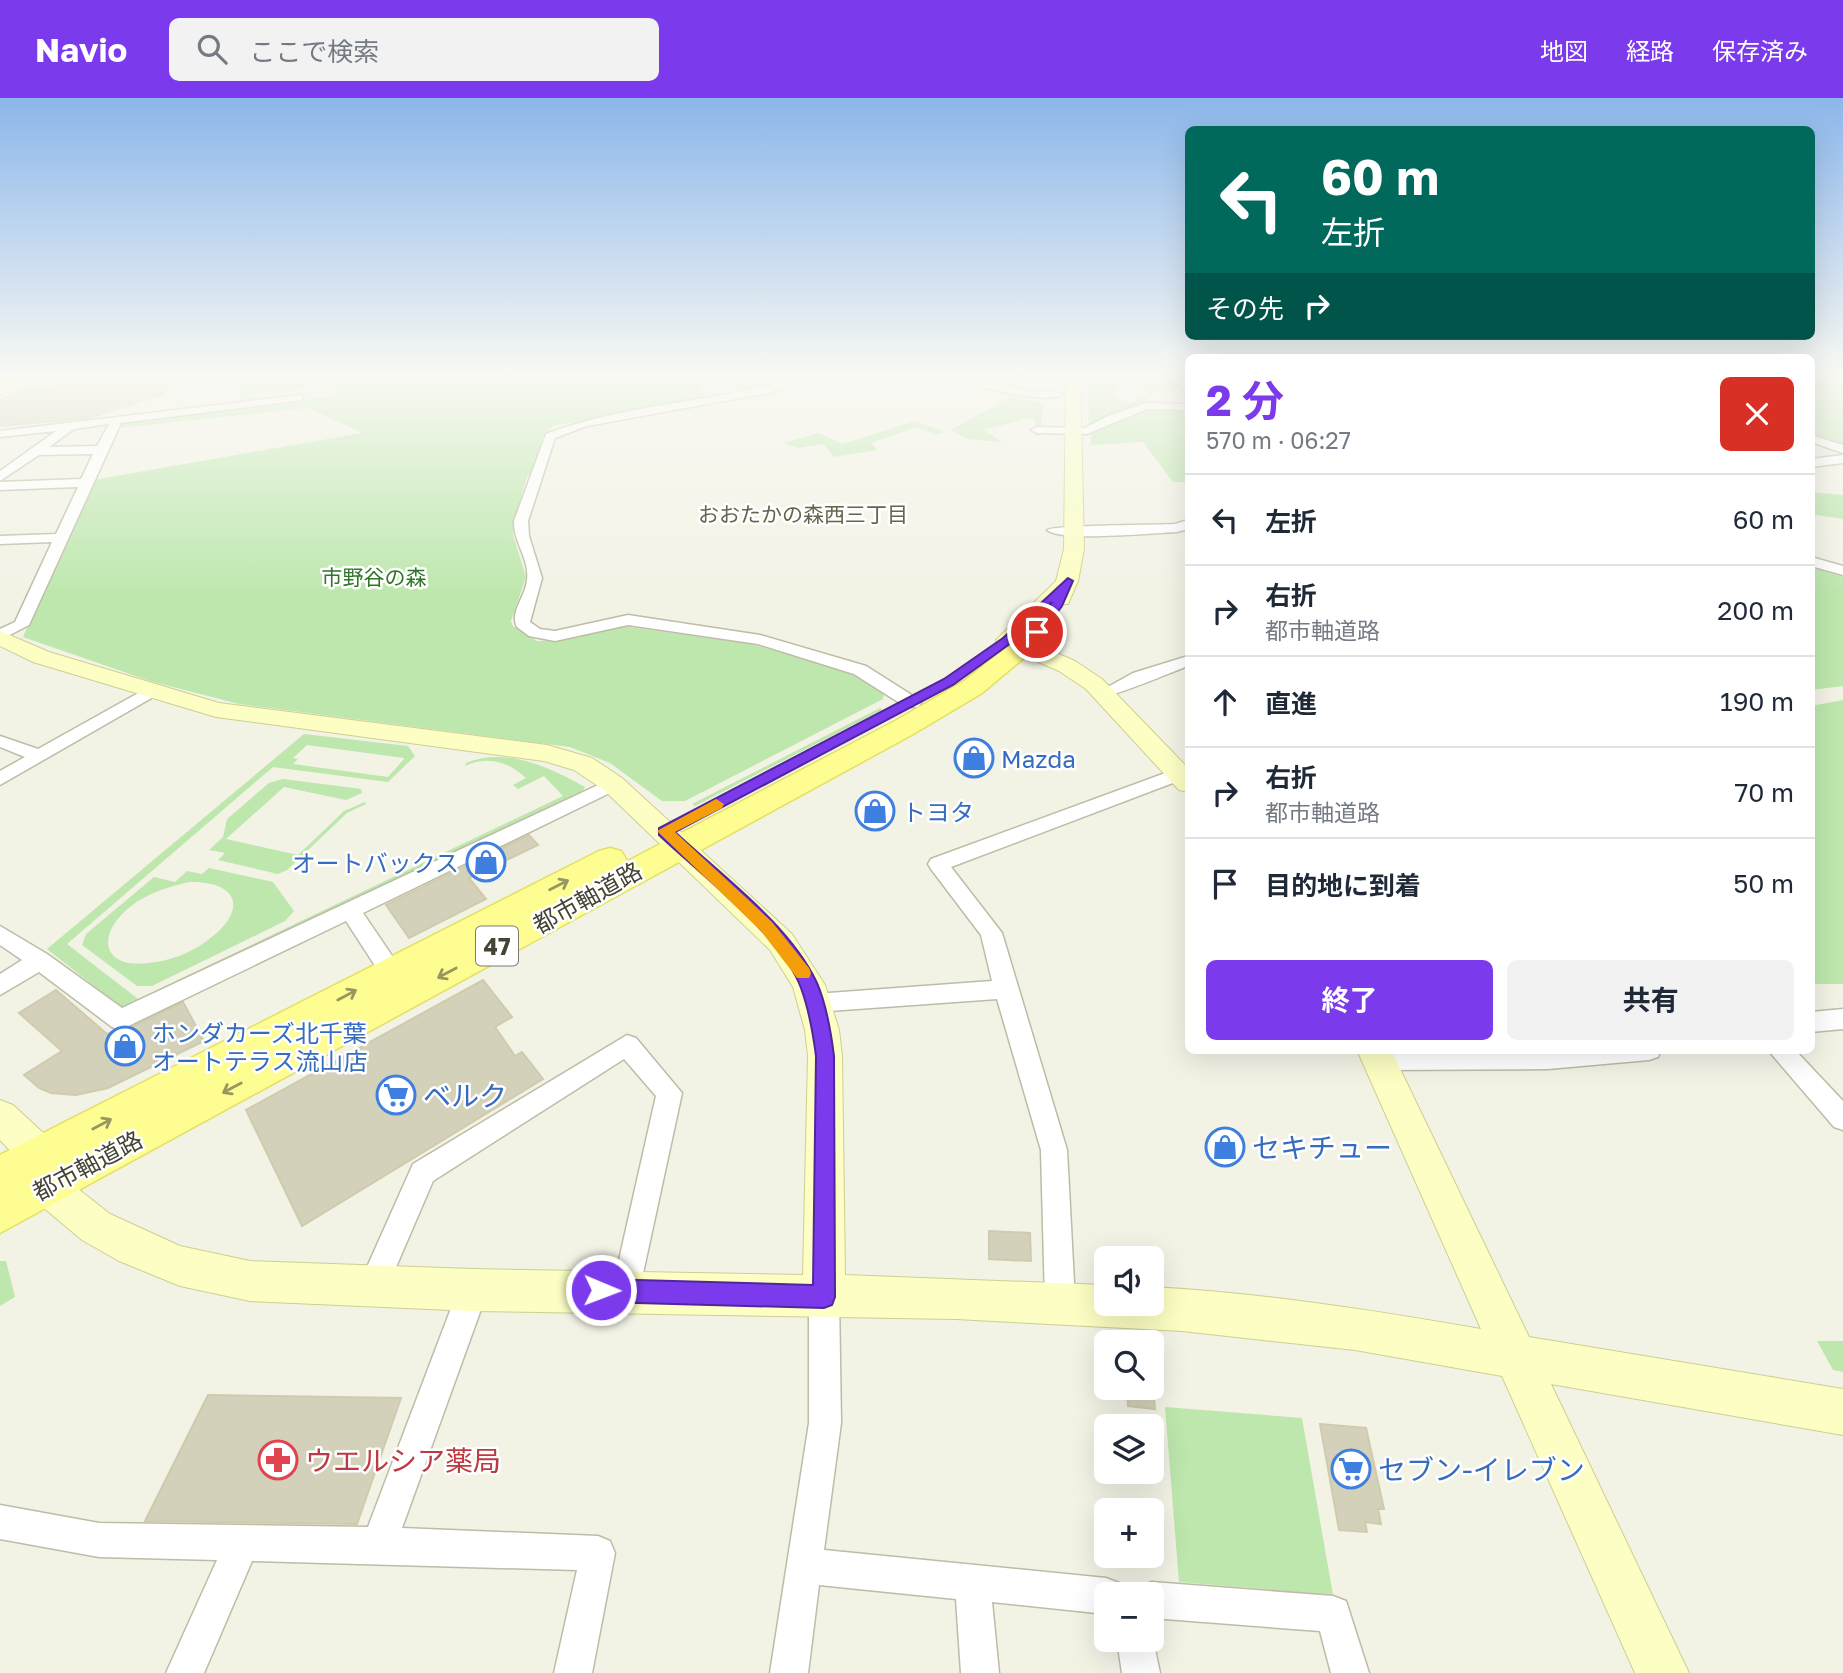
<!DOCTYPE html>
<html lang="ja">
<head>
<meta charset="utf-8">
<style>
	body { margin:0; font-family:"Golos Text","Noto Sans JP",sans-serif; background:#f2f2f3; color:#1f2937; height:100vh; display:flex; flex-direction:column; font-size:26px; white-space:nowrap }
	* { box-sizing:border-box; margin:0 }
	p { font-size:23px; color:#747a83 }
	.icon { flex:none; width:38px; height:38px; fill:none; stroke:currentColor; stroke-width:2; stroke-linecap:round; stroke-linejoin:round }
	.map { position:relative; flex:1; overflow:hidden }
	.side { position:absolute; left:1185px; top:256px; width:630px; height:700px; display:flex; flex-direction:column; background:#fff; border-radius:10px; box-shadow:0 7px 28px #0002 }
	.side>* { flex:none }
	.hud { position:absolute; left:1185px; top:28px; width:630px; height:214px; border-radius:10px; box-shadow:0 7px 28px #0002; background:#00695c; color:#fff; overflow:hidden }
	.controls { position:absolute; left:1094px; top:1148px; display:grid; gap:14px }
	.controls a { display:grid; place-items:center; width:70px; height:70px; border-radius:10px; background:#fff; box-shadow:0 7px 28px #0002; font-size:35px }
	.pin { position:absolute; display:grid; place-items:center; width:60px; height:60px; color:#fff; margin:-30px; border:4px solid #fff; border-radius:50%; box-shadow:0 2px 7px #0007 }
	.me { position:absolute; width:77px; margin:-38px; rotate:91deg; stroke-linejoin:round; filter:drop-shadow(0 0 5px #0008) }
	.turn { display:flex; align-items:center; gap:24px; height:147px; padding:0 21px; font-size:32px }
	.turn .icon { width:91px; height:91px; stroke-width:2.5 }
	.turn b { display:block; font-size:49px; line-height:60px }
	.then { display:flex; align-items:center; height:66px; padding:0 21px; background:#0003; gap:14px; font-size:26px }
	.round { display:grid; place-items:center; flex:none; width:74px; height:74px; border-radius:10px; background:#f2f2f3 }
	.head { display:flex; align-items:center; justify-content:space-between; height:119px; padding:0 21px }
	h1 { font-size:42px; font-weight:700; line-height:52px; color:#7c3aed }
	.primary-button { display:flex; gap:14px; margin-top:auto; padding:14px 21px }
	.primary-button a { flex:1; height:80px; border-radius:10px; background:#7c3aed; color:#fff; font-size:28px; font-weight:700; line-height:80px; text-align:center }
	.primary-button a+a { background:#f2f2f3; color:#1f2937 }
	ul { padding:0; list-style:none }
	li { display:flex; align-items:center; gap:21px; height:91px; padding:0 21px; border-top:2px solid #e0e1e3 }
	li div { flex:1 }
	li b { display:block; font-size:26px }
	li em { font-style:normal }
	header { display:flex; align-items:center; gap:42px; box-sizing:border-box; height:98px; padding:0 35px; background:#7c3aed; color:#fff }
	header strong { font-size:33px }
	nav { display:flex; gap:38px; margin-inline-start:auto; font-size:24px }
	.search { width:490px; height:63px; background:#f2f2f3; display:flex; align-items:center; gap:18px; box-sizing:border-box; padding:0 24px; border-radius:10px; color:#747a83; font-size:26px }
	.map>svg:first-child { display:block }
	.green { fill:#bde7ad; fill-rule:evenodd }
	.building { fill:#d4d1ba; stroke:#cfcbad; stroke-width:2 }
	.lines { fill:none; stroke-linecap:round; stroke-linejoin:round }
	.street-casing { stroke:#bebca7; stroke-width:3 }
	.secondary-casing { stroke:#cecf92; stroke-width:2 }
	.primary-casing { stroke:#e3e062; stroke-width:3 }
	.street { fill:#fff; fill-rule:evenodd }
	.secondary { fill:#fcfec3; fill-rule:evenodd }
	.primary { fill:#fefd92; fill-rule:evenodd }
	.oneway { stroke:#98975e }
	.route { fill:#7c3aed; stroke:#51269a; stroke-width:2 }
	.slow { fill:#f59e0b }
	.labels { text-anchor:middle; dominant-baseline:central; stroke-width:5; stroke-linejoin:round; paint-order:stroke }
	.far-neighbourhood-label { font-size:21px; fill:#67644c; stroke:#fff }
	.far-park-label { font-size:21px; fill:#307628; stroke:#fff }
	.shield { fill:#fff; stroke:#7d7b71; stroke-width:2 }
	.shield-label { font-size:23px; font-weight:bold; fill:#454334 }
	.shop-label { font-size:24px; fill:#366cbe; stroke:#fff; text-anchor:start }
	.street-label { font-size:24px; fill:#454334; stroke:#fff }
	.near-shop-label { font-size:28px; fill:#366cbe; stroke:#fff; text-anchor:start }
	.near-health-label { font-size:28px; fill:#be3a42; stroke:#fff; text-anchor:start }
</style>
</head>
<body>
<header>
<strong>Navio</strong>
<div class="search"><svg class="icon" aria-label="search" viewBox="0 0 24 24"><circle cx="10" cy="10" r="6"/><path d="M15 15l6 6"/></svg>ここで検索</div>
<nav><a>地図</a><a>経路</a><a>保存済み</a></nav>
</header>
<div class="map">
<svg width="1843" height="1575" viewBox="0 0 1843 1575">
	<rect width="100%" height="100%" fill="#f2f2e5"/>
	<path class="green" d="M 246,276 L 306,276 L 304,290 L 256,296 L 250,306 L 236,308 Z
		M 332,276 L 791,276 L 739,292 C 727,274 709,277 690,280 L 707,299 L 553,328 L 542,340 L 540,362 L 527,379 L 514,422 L 513,437 L 526,479 L 511,523 L 513,528 L 537,543 L 561,542 L 622,528 L 751,546 L 843,570 L 884,595 L 883,601 L 685,703 L 662,703 L 610,665 L 570,649 L 239,606 L 150,583 L 23,539 L 93,382 L 362,335 L 308,310 L 118,330 L 121,326 L 335,298 L 337,293 Z
		M 1088,276 L 1117,276 L 1115,300 L 1129,305 L 1148,298 L 1139,282 L 1145,276 L 1167,276 L 1180,291 L 1150,292 L 1151,298 L 1143,304 L 1143,308 L 1089,331 Z
		M 1833,276 L 1843,276 L 1843,346 L 1811,335 L 1811,277 L 1821,280 Z
		M 1012,298 L 1043,305 L 1041,337 L 1036,338 L 1035,322 L 1029,320 L 984,332 L 1002,344 L 967,341 L 951,332 Z
		M 1144,310 L 1188,311 L 1188,384 L 1173,384 L 1143,344 L 1091,347 L 1091,334 Z
		M 915,323 L 946,334 L 936,337 L 917,329 L 871,345 L 878,352 L 834,359 L 823,346 L 797,350 L 783,345 L 819,335 L 842,346 Z
		M 1811,394 L 1843,397 L 1843,421 L 1811,416 Z
		M 1811,469 L 1843,479 L 1843,588 L 1811,592 Z
		M 1843,602 L 1843,886 L 1811,886 L 1811,608 Z
		M 880,610 L 882,612 L 695,708 L 692,706 Z
		M 304,636 L 408,648 L 415,658 L 388,684 L 273,669 L 67,846 L 138,901 L 563,698 L 544,678 L 518,691 L 513,687 L 526,680 C 509,664 487,657 465,668 L 466,665 C 505,648 551,670 585,689 L 582,694 L 133,909 L 122,910 L 47,851 ZM 307,647 L 404,660 L 404,661 L 388,679 L 293,666 L 298,661 L 293,660 Z
		M 283,681 L 361,691 L 362,695 L 346,702 L 284,689 L 226,741 L 298,757 L 344,713 L 365,704 L 366,706 L 347,715 L 287,772 L 278,776 L 218,762 L 225,755 L 209,752 L 223,739 L 227,721 L 269,685 Z
		M 209,770 L 273,784 L 294,813 L 285,823 L 152,888 L 137,888 L 82,847 L 86,836 L 154,779 L 175,784 L 187,773 L 202,776 ZM 189,784 C 240,783 248,813 208,842 C 191,855 170,863 148,865 C 100,871 97,835 130,809 C 147,795 168,789 189,784 Z
		M 0,1163 L 6,1163 L 15,1199 L 0,1208 Z
		M 1817,1243 L 1843,1243 L 1843,1274 L 1833,1272 Z
		M 1165,1309 L 1302,1320 L 1333,1497 L 1179,1484 Z"/>
	<path class="building" d="M 41,276 L 111,276 L 134,279 L 174,276 L 163,296 L 89,320 L 0,328 L 0,302 L 17,294 L 54,291 Z
		M 529,737 L 538,747 L 469,780 L 486,801 L 409,840 L 386,807 Z
		M 483,882 L 512,919 L 495,929 L 515,958 L 522,954 L 543,981 L 302,1128 L 246,1012 Z
		M 56,892 L 107,936 L 114,933 L 121,934 L 183,904 L 204,943 L 108,990 L 76,997 L 51,995 L 39,990 L 24,977 L 62,953 L 19,915 Z
		M 989,1133 L 1030,1135 L 1031,1163 L 989,1161 Z
		M 1127,1290 L 1153,1290 L 1155,1311 L 1128,1308 Z
		M 208,1297 L 401,1300 L 357,1426 L 145,1423 Z
		M 1320,1326 L 1366,1330 L 1384,1411 L 1378,1411 L 1381,1426 L 1365,1424 L 1367,1434 L 1339,1432 Z"/>
	<g class="lines">
		<defs>
			<path id="street" d="M 805,276 L 819,276 L 768,295 L 587,328 L 555,340 L 528,423 L 529,438 L 542,480 L 530,524 L 540,531 L 555,533 L 628,517 L 760,537 L 866,568 L 918,601 L 921,605 L 918,609 L 906,609 L 854,576 L 758,546 L 628,527 L 555,543 L 529,538 L 517,529 C 509,514 526,498 527,482 C 530,461 513,444 514,423 L 546,336 C 629,304 721,305 805,276 Z
				M 946,276 C 974,274 1001,289 1029,293 C 1040,294 1053,291 1062,297 C 1047,307 961,286 946,276 Z
				M 1167,276 L 1177,276 L 1188,287 L 1188,296 Z
				M 299,297 L 303,298 L 303,302 L 121,325 L 29,527 L 0,542 L 0,531 L 15,524 L 52,444 L 0,446 L 0,438 L 56,436 L 78,389 L 0,392 L 0,384 L 81,381 L 93,356 L 39,357 L 0,383 L 0,373 L 56,333 L 0,339 L 0,333 ZM 109,326 L 97,348 L 49,349 L 74,331 Z
				M 1146,305 L 1188,306 L 1188,312 L 1147,311 L 1087,336 L 1037,335 L 1031,332 L 1037,329 L 1085,330 L 1110,317 Z
				M 1811,337 L 1843,347 L 1843,355 L 1811,344 Z
				M 1843,357 L 1843,365 L 1811,369 L 1811,361 Z
				M 1188,422 L 1188,431 L 1177,434 C 1154,435 1061,444 1047,432 C 1053,427 1158,427 1175,426 Z
				M 1811,459 L 1843,468 L 1843,477 L 1811,468 Z
				M 1188,558 L 1188,568 C 1172,574 1109,601 1099,599 L 1097,595 L 1133,575 Z
				M 149,589 L 155,590 L 157,594 L 155,598 L 0,687 L 0,673 L 25,659 L 0,649 L 0,638 L 38,651 Z
				M 1179,670 L 1186,672 L 1188,676 L 1186,680 L 951,769 L 1002,835 L 1067,1052 L 1075,1203 L 1070,1213 L 1060,1218 L 1050,1213 L 1045,1203 L 1041,1052 L 997,901 L 815,914 L 807,912 L 803,905 L 807,898 L 815,896 L 992,883 L 981,837 L 931,771 L 928,766 L 931,761 Z
				M 613,680 L 620,682 L 622,686 L 620,690 L 363,815 L 399,868 L 402,874 L 399,880 L 391,883 L 383,880 L 346,823 L 120,932 L 112,929 L 39,874 L 0,897 L 0,876 L 22,862 L 0,847 L 0,828 L 47,856 L 122,910 Z
				M 1843,911 L 1843,931 L 1811,934 L 1811,914 Z
				M 627,937 L 636,940 L 682,995 L 637,1203 L 627,1208 L 617,1203 L 612,1193 L 656,998 L 624,961 L 433,1083 L 384,1197 L 374,1201 L 364,1197 L 359,1187 L 413,1066 Z
				M 1378,952 L 1661,952 L 1658,959 L 1649,962 L 1548,971 L 1379,972 L 1370,969 L 1367,962 L 1370,955 Z
				M 1768,952 L 1795,952 L 1843,1003 L 1843,1032 L 1834,1029 Z
				M 473,1177 L 483,1182 L 488,1192 L 402,1430 L 598,1438 L 610,1443 L 615,1455 L 592,1575 L 554,1575 L 577,1472 L 252,1463 L 204,1575 L 166,1575 L 217,1462 L 99,1459 L 0,1441 L 0,1407 L 99,1425 L 368,1429 L 458,1192 L 463,1182 Z
				M 824,1184 L 834,1189 L 839,1199 L 841,1325 L 824,1452 L 1106,1480 L 1119,1485 L 1123,1496 L 1106,1496 L 1106,1516 L 992,1504 L 999,1575 L 961,1575 L 956,1501 L 819,1487 L 808,1575 L 770,1575 L 809,1325 L 809,1199 L 814,1189 Z
				M 1152,1484 L 1333,1498 L 1346,1503 L 1369,1575 L 1331,1575 L 1320,1533 L 1152,1520 L 1152,1496 L 1136,1496 L 1139,1489 Z
				M 1152,1537 L 1160,1575 L 1122,1575 L 1117,1542 L 1152,1542 Z"/>
			<path id="secondary" d="M 16,276 L 33,276 L 0,297 L 0,286 Z
				M 1066,276 L 1080,276 L 1084,451 L 1078,483 L 1068,506 L 1056,506 L 1022,540 L 1075,563 L 1102,581 L 1188,670 L 1188,694 L 1179,692 L 1086,591 L 1059,573 L 999,547 L 996,542 L 1056,483 L 1064,451 Z
				M 0,533 L 49,554 L 219,605 L 547,647 L 592,660 L 622,680 L 792,836 L 825,887 L 839,932 L 842,958 L 845,1177 L 1106,1187 L 1106,1206 L 1152,1206 L 1152,1189 C 1262,1195 1372,1212 1481,1231 L 1357,952 L 1391,952 L 1529,1239 L 1843,1291 L 1843,1337 L 1551,1286 L 1689,1575 L 1635,1575 L 1502,1278 L 1355,1252 L 1182,1233 L 956,1221 L 473,1213 L 250,1203 L 180,1188 L 119,1163 L 82,1142 L 38,1105 L 0,1099 L 0,1063 L 24,1067 L 0,1042 L 0,1002 L 13,1007 L 54,1045 L 63,1079 L 110,1116 L 180,1148 L 250,1163 L 473,1171 L 803,1177 L 808,958 L 805,932 L 793,889 L 770,852 L 604,692 L 574,672 L 544,663 L 216,619 L 33,564 L 0,548 Z"/>
			<path id="primary" d="M 1023,540 L 1032,543 L 1036,548 L 1032,553 L 982,595 L 915,635 L 0,1135 L 0,1057 L 599,753 L 610,750 L 621,753 L 626,761 L 624,765 L 895,623 L 964,583 L 1014,543 Z"/>
		</defs>
		<use href="#street" class="street-casing"/>
		<use href="#secondary" class="secondary-casing"/>
		<use href="#primary" class="primary-casing"/>
		<use href="#street" class="street"/>
		<use href="#secondary" class="secondary"/>
		<use href="#primary" class="primary"/>
	</g>
	<defs><path id="oneway-shaft" d="M-6 0H5M1.5-3L5.5 0L1.5 3" fill="none" stroke-width="1.6" stroke-linecap="round" stroke-linejoin="round" transform="scale(1.75)"/></defs>
	<g class="oneway">
		<use href="#oneway-shaft" transform="translate(559 787) rotate(-27)"/>
		<use href="#oneway-shaft" transform="translate(447 875) rotate(152)"/>
		<use href="#oneway-shaft" transform="translate(347 897) rotate(-28)"/>
		<use href="#oneway-shaft" transform="translate(232 990) rotate(152)"/>
		<use href="#oneway-shaft" transform="translate(102 1026) rotate(-28)"/>
	</g>
	<linearGradient id="sky" x2="0" y2="1"><stop stop-color="#8bb6eb"/><stop offset="0.56" stop-color="#f9f9f3"/><stop offset="1" stop-color="#f9f9f3" stop-opacity="0"/></linearGradient>
	<rect width="1843" height="496" fill="url(#sky)"/>
	<path class="route" d="M 1068,480 L 1073,483 L 1062,508 L 1041,536 L 1031,534 L 1052,504 L 1011,545 L 953,587 L 675,734 C 722,778 790,827 817,885 C 827,908 831,934 834,958 L 835,1199 L 832,1207 L 824,1210 L 601,1204 L 593,1200 L 590,1192 L 593,1185 L 601,1181 L 813,1187 L 816,958 C 813,935 809,912 801,890 C 783,839 699,775 659,737 L 659,730 L 944,581 L 1003,540 Z"/>
	<path class="slow" d="M 716,701 L 724,706 L 722,710 L 675,734 L 772,824 L 809,870 L 811,875 L 809,880 L 797,880 L 761,833 L 657,733 Z"/>
	<defs>
		<symbol id="shop-ring" viewBox="-11 -11 22 22"><circle r="9.5" fill="#fff" stroke="#3f7fe0" stroke-width="1.5"/><path d="M-5-2.5h2.3a2.7 3.5 0 0 1 5.4 0H5L5.5 6h-11ZM-1.5-2.5h3a1.5 2.3 0 0 0-3 0Z" fill="#3f7fe0"/></symbol>
		<symbol id="supermarket-ring" viewBox="-11 -11 22 22"><circle r="9.5" fill="#fff" stroke="#3f7fe0" stroke-width="1.5"/><path d="M-6-5.5h2.5l.6 2H6L4.5 2H-2.5L-4.4-4H-6ZM-1.5 3.2a1.3 1.3 0 1 0 .1 0ZM3 3.2a1.3 1.3 0 1 0 .1 0Z" fill="#3f7fe0"/></symbol>
		<symbol id="pharmacy-ring" viewBox="-11 -11 22 22"><circle r="9.5" fill="#fff" stroke="#e0444e" stroke-width="1.5"/><path d="M-2-6h4v4h4v4h-4v4h-4v-4h-4v-4h4Z" fill="#e0444e"/></symbol>
	</defs>
	<g fill-rule="evenodd">
		<use href="#shop-ring" x="952" y="638" width="44" height="44"/>
		<use href="#shop-ring" x="853" y="691" width="44" height="44"/>
		<use href="#shop-ring" x="464" y="742" width="44" height="44"/>
		<use href="#shop-ring" x="103" y="926" width="44" height="44"/>
		<use href="#supermarket-ring" x="374" y="975" width="44" height="44"/>
		<use href="#shop-ring" x="1203" y="1027" width="44" height="44"/>
		<use href="#pharmacy-ring" x="256" y="1340" width="44" height="44"/>
		<use href="#supermarket-ring" x="1329" y="1349" width="44" height="44"/>
	</g>
	<g class="labels">
		<g class="far-neighbourhood-label">
			<text x="803" y="416">おおたかの森西三丁目</text>
		</g>
		<g class="far-park-label">
			<text x="374" y="479">市野谷の森</text>
		</g>
		<rect class="shield" x="476" y="828.5" width="42" height="39" rx="5"/>
		<g class="shield-label">
			<text x="497" y="848">47</text>
		</g>
		<g class="shop-label">
			<text x="1001" y="660">Mazda</text>
			<text x="902" y="713">トヨタ</text>
			<text x="459" y="764" text-anchor="end">オートバックス</text>
			<text x="152" y="934">ホンダカーズ北千葉<tspan x="152" dy="28">オートテラス流山店</tspan></text>
		</g>
		<g class="street-label">
			<text transform="translate(587 799) rotate(-29)">都市軸道路</text>
			<text transform="translate(87 1067) rotate(-28)">都市軸道路</text>
		</g>
		<g class="near-shop-label">
			<text x="423" y="997">ベルク</text>
			<text x="1252" y="1049">セキチュー</text>
			<text x="1378" y="1371">セブン-イレブン</text>
		</g>
		<g class="near-health-label">
			<text x="305" y="1362">ウエルシア薬局</text>
		</g>
	</g>
</svg>
<div class="controls">
<a><svg class="icon" aria-label="sound" viewBox="0 0 24 24"><path d="M4 9h4l5-4v14l-5-4H4zM17 9q2 3 0 6"/></svg></a>
<a><svg class="icon" aria-label="search" viewBox="0 0 24 24"><circle cx="10" cy="10" r="6"/><path d="M15 15l6 6"/></svg></a>
<a><svg class="icon" aria-label="layers" viewBox="0 0 24 24"><path d="M12 4l9 5-9 5-9-5zM3 14l9 5 9-5"/></svg></a>
<a>+</a>
<a>−</a>
</div>
<div class="pin" style="left:1037px;top:534px;background:#d93025"><svg class="icon" aria-label="arrive" viewBox="0 0 24 24"><path d="M6 21V4h12l-3 4 3 4H6"/></svg></div>
<svg class="me" style="left:601px;top:1192px" viewBox="-20 -20 40 40"><circle r="17" fill="#7c3aed" stroke="#fff" stroke-width="3"/><path d="M0-11L8 9 0 5-8 9z" fill="#fff"/></svg>
<div class="hud">
<div class="turn"><svg class="icon" aria-label="left" viewBox="0 0 24 24"><path d="M17 20v-9H6M10 6l-5 5 5 5"/></svg><div><b>60 m</b>左折</div></div>
<div class="then">その先<svg class="icon" aria-label="right" viewBox="0 0 24 24"><path d="M7 20v-9h11M14 6l5 5-5 5"/></svg></div>
</div>
<section class="side">
<div class="head"><div><h1>2 分</h1><p>570 m · 06:27</p></div><a class="round" style="background:#d93025;color:#fff"><svg class="icon" aria-label="close" viewBox="0 0 24 24"><path d="M6 6l12 12M18 6L6 18"/></svg></a></div>
<ul>
<li><svg class="icon" aria-label="left" viewBox="0 0 24 24"><path d="M17 20v-9H6M10 6l-5 5 5 5"/></svg><div><b>左折</b></div><em>60 m</em></li>
<li><svg class="icon" aria-label="right" viewBox="0 0 24 24"><path d="M7 20v-9h11M14 6l5 5-5 5"/></svg><div><b>右折</b><p>都市軸道路</p></div><em>200 m</em></li>
<li><svg class="icon" aria-label="ahead" viewBox="0 0 24 24"><path d="M12 20V5M6 11l6-6 6 6"/></svg><div><b>直進</b></div><em>190 m</em></li>
<li><svg class="icon" aria-label="right" viewBox="0 0 24 24"><path d="M7 20v-9h11M14 6l5 5-5 5"/></svg><div><b>右折</b><p>都市軸道路</p></div><em>70 m</em></li>
<li><svg class="icon" aria-label="arrive" viewBox="0 0 24 24"><path d="M6 21V4h12l-3 4 3 4H6"/></svg><div><b>目的地に到着</b></div><em>50 m</em></li>
</ul>
<div class="primary-button"><a>終了</a><a>共有</a></div>
</section>
</div>
</body>
</html>
